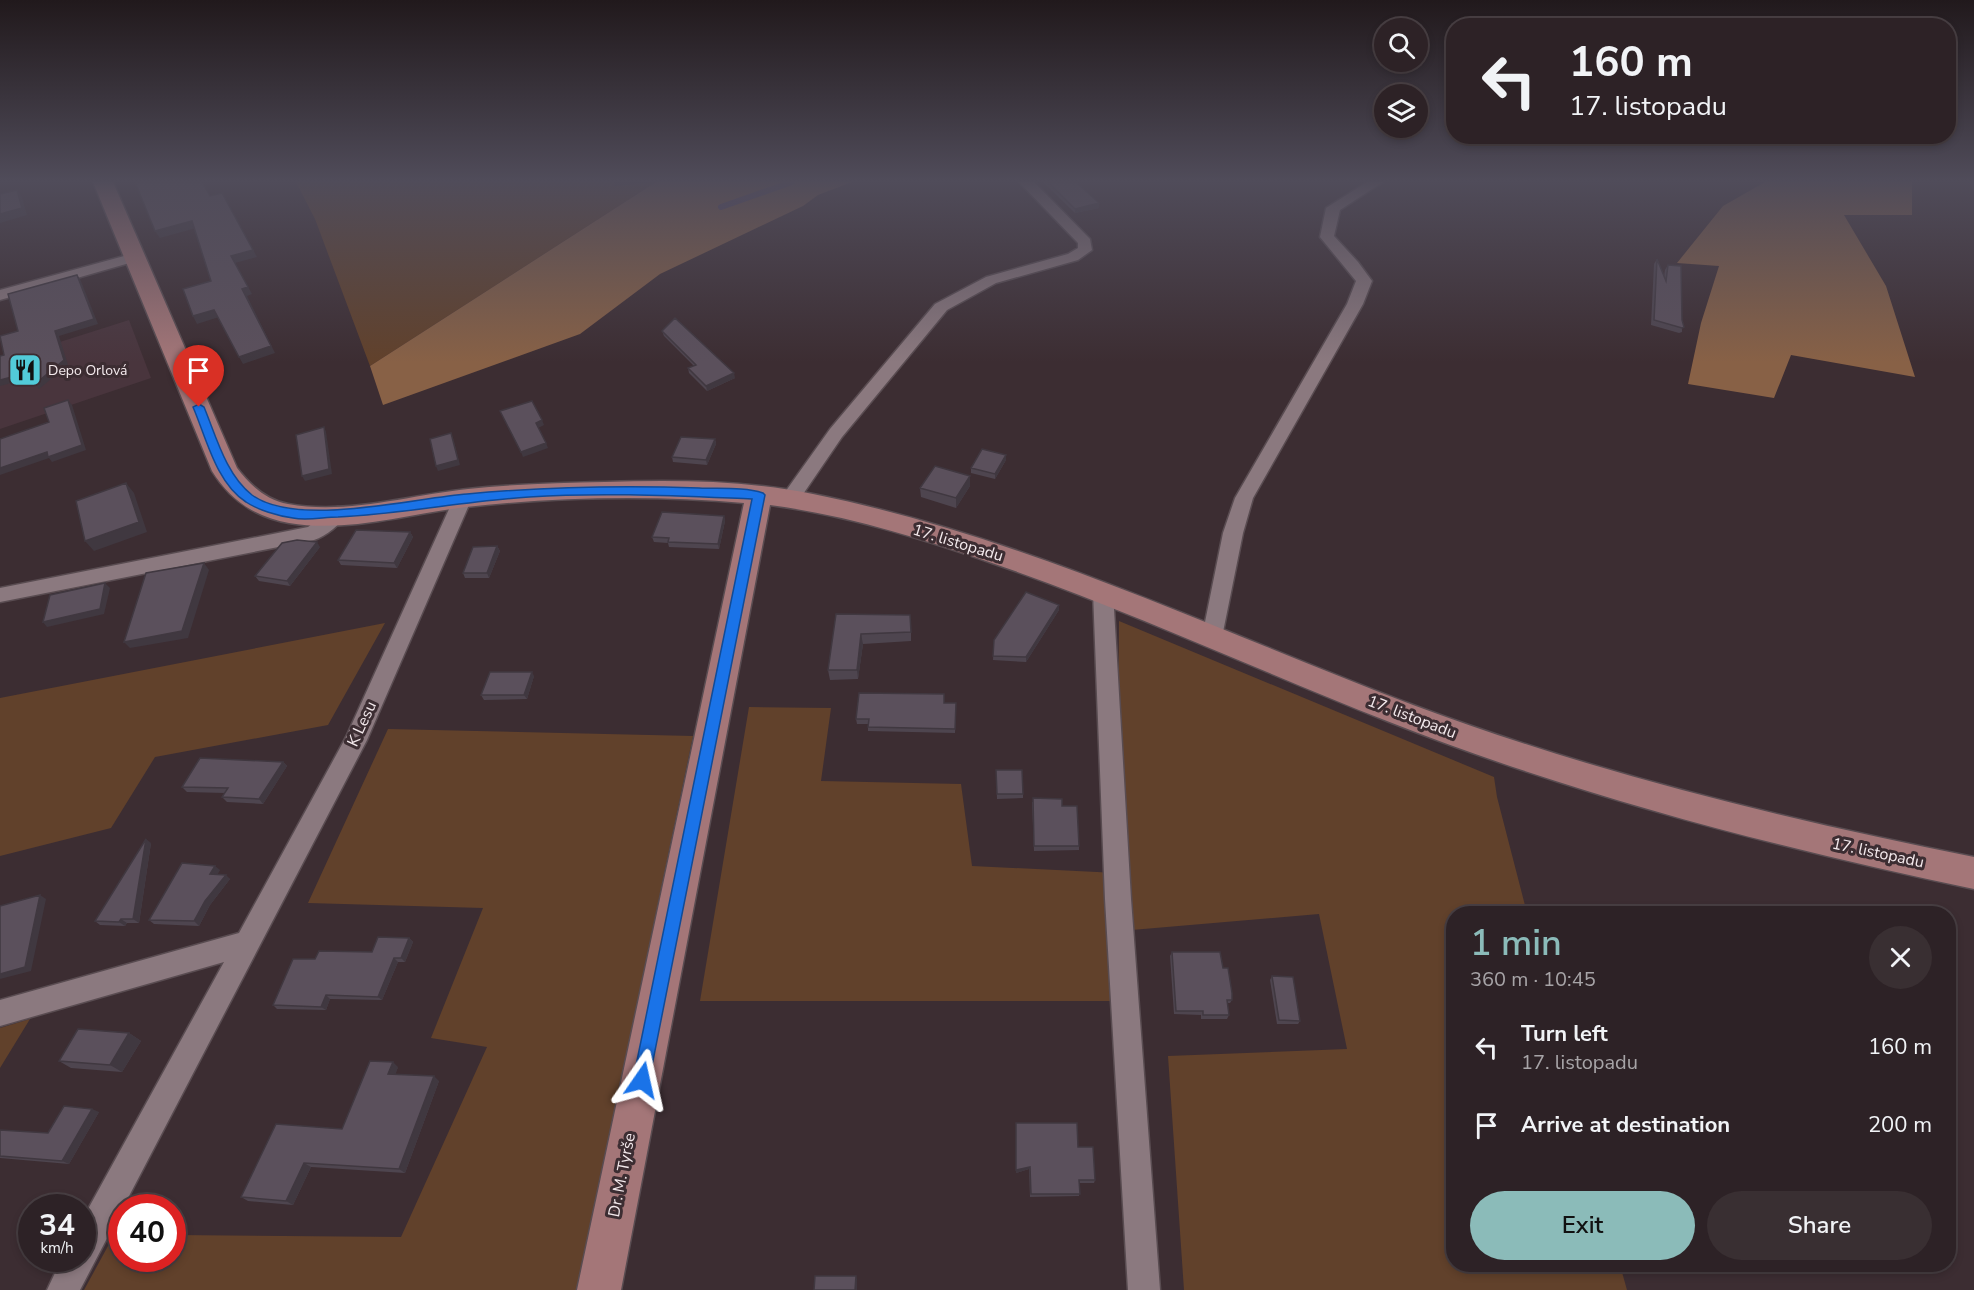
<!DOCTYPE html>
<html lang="en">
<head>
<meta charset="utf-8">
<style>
	body { margin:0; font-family:"Nunito Sans",sans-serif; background:#392f32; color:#f1f3f6; height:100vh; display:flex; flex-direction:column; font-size:22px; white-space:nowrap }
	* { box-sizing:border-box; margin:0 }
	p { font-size:20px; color:#a7a4a7 }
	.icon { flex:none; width:33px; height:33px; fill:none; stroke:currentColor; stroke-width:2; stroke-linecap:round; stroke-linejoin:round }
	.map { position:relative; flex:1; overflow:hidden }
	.panel { position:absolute; left:1446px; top:906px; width:510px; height:366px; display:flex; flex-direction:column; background:#2d2226; border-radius:24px; box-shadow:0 3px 9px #0003,0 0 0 2px #483f43 }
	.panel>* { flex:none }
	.hud { position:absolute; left:1446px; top:18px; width:510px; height:126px; border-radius:24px; box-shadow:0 3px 9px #0003,0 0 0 2px #483f43; background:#2d2226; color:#f1f3f6; overflow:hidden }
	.tools { position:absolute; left:1374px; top:18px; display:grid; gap:12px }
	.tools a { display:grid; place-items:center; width:54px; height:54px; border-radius:50%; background:#2d2226; box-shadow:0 3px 9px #0003,0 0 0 2px #483f43; font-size:30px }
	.speed { position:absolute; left:18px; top:1194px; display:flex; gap:12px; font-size:30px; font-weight:700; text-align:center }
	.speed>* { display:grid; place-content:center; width:78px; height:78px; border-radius:50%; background:#2d2226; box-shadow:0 3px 9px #0003,0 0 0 2px #483f43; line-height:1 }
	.speed small { font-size:15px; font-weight:400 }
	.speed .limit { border:9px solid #d22; background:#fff; color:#111 }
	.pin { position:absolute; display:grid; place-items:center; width:51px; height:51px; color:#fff; margin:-62px -26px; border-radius:50% 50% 50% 0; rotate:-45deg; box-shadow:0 0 6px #0007 }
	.pin .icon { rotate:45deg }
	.me { position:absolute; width:66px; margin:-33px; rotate:11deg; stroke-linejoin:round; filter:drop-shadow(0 0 4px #0008) }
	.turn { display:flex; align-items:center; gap:21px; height:126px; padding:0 24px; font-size:27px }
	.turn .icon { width:78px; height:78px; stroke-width:2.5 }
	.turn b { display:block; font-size:42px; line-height:51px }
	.round { display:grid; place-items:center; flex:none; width:63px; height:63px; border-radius:32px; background:#392f32 }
	.head { display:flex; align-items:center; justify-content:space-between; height:102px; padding:0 24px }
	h1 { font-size:36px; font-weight:600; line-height:45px; color:#8bbbb9 }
	.cta { display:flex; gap:12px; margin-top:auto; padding:12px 24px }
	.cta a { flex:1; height:69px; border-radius:36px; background:#8bbbb9; color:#111; font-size:24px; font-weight:600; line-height:69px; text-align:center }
	.cta a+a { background:#392f32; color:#f1f3f6 }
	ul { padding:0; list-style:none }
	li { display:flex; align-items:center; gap:18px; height:78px; padding:0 24px }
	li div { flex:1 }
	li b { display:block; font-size:22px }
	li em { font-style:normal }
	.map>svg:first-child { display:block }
	.built { fill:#49353d }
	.green { fill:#61412b }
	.forest { fill:#886146 }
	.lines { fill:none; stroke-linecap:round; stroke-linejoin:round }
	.stream { stroke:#52476f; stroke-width:6 }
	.street-casing { stroke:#594c51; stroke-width:3 }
	.secondary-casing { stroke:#594c51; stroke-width:3 }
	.street { fill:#8b797f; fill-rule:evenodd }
	.secondary { fill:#a47678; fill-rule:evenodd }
	.wall { fill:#4e454f }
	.shaded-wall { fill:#403840 }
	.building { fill:#5b505c; stroke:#403840; stroke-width:1.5 }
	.route { fill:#1a73e8; stroke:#114b97; stroke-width:1.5 }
	.labels { text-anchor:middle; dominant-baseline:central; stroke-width:6; stroke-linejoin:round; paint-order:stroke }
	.far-poi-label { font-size:14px; fill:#f4eaed; stroke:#3c2d32; text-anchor:start }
	.street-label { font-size:16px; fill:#f4eaed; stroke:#3c2d32 }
</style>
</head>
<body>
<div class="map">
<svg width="1974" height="1290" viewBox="0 0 1974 1290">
	<rect width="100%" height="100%" fill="#3c2d32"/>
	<path class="built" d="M 129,320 L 151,378 L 0,429 L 0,361 Z"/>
	<path class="green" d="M 296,182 L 614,182 L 615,186 L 656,182 L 370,366 L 315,219 Z
		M 1119,621 L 1494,777 L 1497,797 L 1527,913 L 1454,914 L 1454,1264 L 1620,1265 L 1627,1290 L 1184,1290 L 1168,1056 L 1347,1049 L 1319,914 L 1120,931 L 1120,1001 L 700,1001 L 749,707 L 831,708 L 821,781 L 961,784 L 972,866 L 1117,873 Z
		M 385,623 L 328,725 L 155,757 L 111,828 L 0,856 L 0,698 Z
		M 388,729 L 693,736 L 577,1290 L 84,1290 L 114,1235 L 121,1235 L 122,1258 L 172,1258 L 173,1235 L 401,1237 L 487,1047 L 431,1038 L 483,908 L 308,903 Z
		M 30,1019 L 0,1068 L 0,1028 Z"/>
	<path class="forest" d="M 656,182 L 852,182 L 818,195 L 803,206 L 660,274 L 580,334 L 383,405 L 370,366 Z
		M 1765,182 L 1912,182 L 1912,215 L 1844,215 L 1886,286 L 1915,377 L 1791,355 L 1774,398 L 1688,384 L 1701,323 L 1719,266 L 1677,263 L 1723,206 Z"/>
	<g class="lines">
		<path class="stream" d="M 721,207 L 792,182"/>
		<defs>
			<path id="street" d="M 1019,182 L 1034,182 L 1090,239 L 1092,250 L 1078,260 L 996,283 L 947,310 L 842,437 L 797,503 L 790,505 L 783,503 L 781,499 L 783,495 L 830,429 L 935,304 L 986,277 L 1068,254 L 1078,248 L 1078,243 Z
				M 1367,182 L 1383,182 L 1340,210 L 1334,236 L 1358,262 L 1372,281 L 1363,304 L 1253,498 L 1243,533 L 1222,637 L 1219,643 L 1212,645 L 1205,643 L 1202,637 L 1223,533 L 1235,498 L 1347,304 L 1356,281 L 1320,237 L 1326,208 Z
				M 135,253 L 140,254 L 142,257 L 140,260 L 0,300 L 0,290 Z
				M 463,492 L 470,494 L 472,498 L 367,740 L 80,1290 L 47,1290 L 62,1258 L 82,1258 L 82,1220 L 224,962 L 0,1026 L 0,1000 L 239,933 L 346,737 L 454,498 L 456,494 Z
				M 338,507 L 345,509 L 347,514 C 341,524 326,536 314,540 L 0,602 L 0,588 L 308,527 L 331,509 Z
				M 1103,585 L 1110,587 L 1113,592 L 1131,899 L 1160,1290 L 1128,1290 L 1105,899 L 1093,592 L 1096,587 Z"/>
			<path id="secondary" d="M 93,182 L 113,182 L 237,468 C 250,485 266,500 288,504 C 347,515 410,495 468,489 C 514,484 559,483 605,482 C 674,480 745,480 813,494 C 1022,536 1215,630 1413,705 C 1595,773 1784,819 1974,857 L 1974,889 C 1775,847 1577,796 1387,721 C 1255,669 1126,609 992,563 C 920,538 846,515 770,505 L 621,1290 L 577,1290 L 744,503 C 655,495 554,497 466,507 C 408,514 347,533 289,523 C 255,517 230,500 212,471 Z"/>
		</defs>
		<use href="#street" class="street-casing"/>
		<use href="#secondary" class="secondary-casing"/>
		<use href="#street" class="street"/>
		<use href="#secondary" class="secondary"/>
	</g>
	<path class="wall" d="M 1043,182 L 1076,182 L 1099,203 L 1099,208 L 1075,213 Z
		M 1970,182 L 1974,182 L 1974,192 Z
		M 1657,259 L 1664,277 L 1665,270 L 1668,265 L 1681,266 L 1682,332 L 1679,333 L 1651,325 L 1654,264 Z
		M 662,331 L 735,378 L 707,391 L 689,373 L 688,368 L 694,366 L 664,336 Z
		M 715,439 L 716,444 L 707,465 L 673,462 L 672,457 Z
		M 1006,460 L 995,479 L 971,473 L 971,468 Z
		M 970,486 L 956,508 L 921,497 L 920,488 Z
		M 724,516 L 725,521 L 719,549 L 669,547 L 668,543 L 654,542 L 652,537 Z
		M 410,532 L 413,537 L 397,568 L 341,565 L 338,560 Z
		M 497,546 L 500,551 L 489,578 L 465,578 L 463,573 Z
		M 320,547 L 290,586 L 259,581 L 255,576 Z
		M 1059,605 L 1059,610 L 1026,662 L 993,660 L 994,640 Z
		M 836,614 L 911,625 L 911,641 L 863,644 L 858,679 L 830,680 L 828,670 Z
		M 534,676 L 527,699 L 484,700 L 481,695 Z
		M 945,703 L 956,708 L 955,733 L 868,731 L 868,724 L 857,724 L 856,719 Z
		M 283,762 L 287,766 L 263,804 L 227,802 L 222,797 L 225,793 L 187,792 L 182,787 Z
		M 996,770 L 1023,794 L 1023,798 L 997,799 Z
		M 1032,802 L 1062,806 L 1079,846 L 1079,850 L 1034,851 Z
		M 151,843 L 139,923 L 127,923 L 125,926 L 100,925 L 95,921 Z
		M 220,870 L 217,874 L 230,879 L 210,905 L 199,926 L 154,924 L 149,920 Z
		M 409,938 L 413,942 L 405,962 L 398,962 L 382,1000 L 330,999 L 326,1010 L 277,1009 L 273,1005 L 315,959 L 372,952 Z
		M 1172,952 L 1223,968 L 1232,1000 L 1230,1003 L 1227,1003 L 1229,1015 L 1227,1019 L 1201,1019 L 1201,1015 L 1174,1014 L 1170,956 Z
		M 1272,976 L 1300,1021 L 1298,1024 L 1277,1024 L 1270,980 Z
		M 129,1033 L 141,1041 L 122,1072 L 71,1068 L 59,1061 Z
		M 398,1067 L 395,1074 L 439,1081 L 405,1173 L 311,1167 L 293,1205 L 248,1201 L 241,1197 L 342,1129 Z
		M 99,1112 L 69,1164 L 0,1158 L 0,1130 L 48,1133 Z
		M 1016,1123 L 1078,1147 L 1095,1180 L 1094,1183 L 1080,1183 L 1079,1196 L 1030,1197 L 1029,1169 L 1016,1173 Z"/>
	<path class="shaded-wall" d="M 17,190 L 22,197 L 27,215 L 0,223 L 0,214 Z
		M 222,193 L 257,257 L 235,263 L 252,294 L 247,296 L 275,353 L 243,364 L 239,357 L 242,289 L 231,256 Z
		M 1099,203 L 1099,208 L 1075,213 L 1075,209 Z
		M 192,221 L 196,228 L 160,238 L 155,231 Z
		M 77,275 L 80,279 L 98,324 L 59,336 L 68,365 L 39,389 L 35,384 Z
		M 214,310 L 219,317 L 197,324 L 193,316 Z
		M 31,372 L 34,377 L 0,386 L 0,380 Z
		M 734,373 L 735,378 L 707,391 L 706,386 Z
		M 68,400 L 72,405 L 86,450 L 52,462 L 49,458 L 0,475 L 0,468 L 47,452 Z
		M 542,420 L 544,425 L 538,428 L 536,423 Z
		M 324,427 L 326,432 L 332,474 L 305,481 L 302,476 Z
		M 451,433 L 453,438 L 460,465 L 438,471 L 436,466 Z
		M 715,439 L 716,444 L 707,465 L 706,460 Z
		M 546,443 L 548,448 L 523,457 L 521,452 Z
		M 1006,455 L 1006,460 L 995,479 L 995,474 Z
		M 970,476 L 970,486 L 956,508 L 956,498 Z
		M 126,483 L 134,493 L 147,532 L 94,551 L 85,541 Z
		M 724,516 L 725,521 L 719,549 L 718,544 Z
		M 410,532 L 413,537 L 397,568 L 394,563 Z
		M 317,542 L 320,547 L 290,586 L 287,581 Z
		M 497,546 L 500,551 L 489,578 L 487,573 Z
		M 204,563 L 209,570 L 188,638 L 130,648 L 124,642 Z
		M 105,583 L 110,588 L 104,614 L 47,627 L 43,622 Z
		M 1059,605 L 1059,610 L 1026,662 L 1026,657 Z
		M 861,634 L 863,644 L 858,679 L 857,670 Z
		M 532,672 L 534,676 L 527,699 L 524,695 Z
		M 283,762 L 287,766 L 263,804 L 259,799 Z
		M 146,839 L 151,843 L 139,923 L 133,919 Z
		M 215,866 L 220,870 L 215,878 L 210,874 Z
		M 226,875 L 230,879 L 210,905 L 199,926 L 194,921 L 205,901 Z
		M 40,895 L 46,899 L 31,971 L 0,979 L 0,974 Z
		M 121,919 L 127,923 L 125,926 L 119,922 Z
		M 409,938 L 413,942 L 405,962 L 401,958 Z
		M 394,958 L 398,962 L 382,1000 L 378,997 Z
		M 326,995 L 330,999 L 326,1010 L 321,1007 Z
		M 129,1033 L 141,1041 L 122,1072 L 110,1065 Z
		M 393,1062 L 398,1067 L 394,1079 L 388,1074 Z
		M 434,1076 L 439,1081 L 405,1173 L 399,1169 Z
		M 92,1109 L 99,1112 L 69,1164 L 62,1161 Z
		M 304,1163 L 311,1167 L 293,1205 L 286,1201 Z
		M 1030,1167 L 1029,1169 L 1016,1173 L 1016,1170 Z
		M 856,1276 L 857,1279 L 857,1290 L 855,1290 Z"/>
	<path class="building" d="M 135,182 L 202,182 L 210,196 L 222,193 L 253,250 L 231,256 L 248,287 L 242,289 L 271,346 L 239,357 L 214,310 L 193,316 L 183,289 L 211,281 L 192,221 L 155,231 Z
		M 1048,182 L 1076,182 L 1099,203 L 1075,209 Z
		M 17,190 L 22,208 L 0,214 L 0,194 Z
		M 1657,259 L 1666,281 L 1668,265 L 1681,266 L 1682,320 L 1684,327 L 1682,328 L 1654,320 Z
		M 77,275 L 94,319 L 55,331 L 64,360 L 35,384 L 31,372 L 0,380 L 0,356 L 4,355 L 0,336 L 18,331 L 8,294 Z
		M 675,318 L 734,373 L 706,386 L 688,368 L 696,365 L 662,331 Z
		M 68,400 L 82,445 L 48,457 L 47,452 L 0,468 L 0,439 L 49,422 L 44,408 Z
		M 532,401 L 542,420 L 536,423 L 546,443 L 521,452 L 500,411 Z
		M 324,427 L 329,469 L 302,476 L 296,435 Z
		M 451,433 L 458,460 L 436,466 L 430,439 Z
		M 681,437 L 715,439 L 706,460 L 672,457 Z
		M 982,449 L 1006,455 L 995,474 L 971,468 Z
		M 935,466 L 970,476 L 956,498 L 920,488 Z
		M 126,483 L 139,522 L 85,541 L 76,501 Z
		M 662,512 L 724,516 L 718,544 L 668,542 L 669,538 L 652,537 Z
		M 356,530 L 410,532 L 394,563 L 338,560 Z
		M 297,540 L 317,542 L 287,581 L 255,576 L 282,543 Z
		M 497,546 L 487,573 L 463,573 L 473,547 Z
		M 204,563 L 182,631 L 124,642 L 146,573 Z
		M 105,583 L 100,609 L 43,622 L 50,595 Z
		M 1026,592 L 1059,605 L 1026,657 L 993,656 L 994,640 Z
		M 836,614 L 910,615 L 911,632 L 861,634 L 857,670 L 828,670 Z
		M 490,672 L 532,672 L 524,695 L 481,695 Z
		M 859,693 L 944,694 L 944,703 L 956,703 L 955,729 L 868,727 L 869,719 L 856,719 Z
		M 200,758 L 283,762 L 259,799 L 222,797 L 228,788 L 182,787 Z
		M 996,770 L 1022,770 L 1023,794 L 997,794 Z
		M 1033,798 L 1062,799 L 1062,806 L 1077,806 L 1079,846 L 1034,846 Z
		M 146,839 L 133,919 L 121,919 L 119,922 L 95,921 Z
		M 182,863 L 215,866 L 210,874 L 226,875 L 205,901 L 194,921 L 149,920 Z
		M 40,895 L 25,967 L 0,974 L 0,906 Z
		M 378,937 L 409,938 L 401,958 L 394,958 L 378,997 L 326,995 L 321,1007 L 273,1005 L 293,959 L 315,959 L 319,951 L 372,952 Z
		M 1172,952 L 1220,952 L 1223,968 L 1228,968 L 1232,993 L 1232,1000 L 1227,1000 L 1229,1015 L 1203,1015 L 1203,1011 L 1176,1011 Z
		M 1272,976 L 1293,977 L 1300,1021 L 1279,1020 Z
		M 78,1029 L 129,1033 L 110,1065 L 59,1061 Z
		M 370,1061 L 393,1062 L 388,1074 L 434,1076 L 399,1169 L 304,1163 L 286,1201 L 241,1197 L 276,1124 L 342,1129 Z
		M 64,1106 L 92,1109 L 62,1161 L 0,1156 L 0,1130 L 48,1133 Z
		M 1016,1123 L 1077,1123 L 1078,1147 L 1093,1147 L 1095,1180 L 1079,1180 L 1080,1194 L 1031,1194 L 1030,1167 L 1016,1170 Z
		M 815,1276 L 856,1276 L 855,1290 L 814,1290 Z"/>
	<linearGradient id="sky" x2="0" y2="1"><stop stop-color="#21191c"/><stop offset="0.5" stop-color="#504c5a"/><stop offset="1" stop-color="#504c5a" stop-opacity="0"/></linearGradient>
	<rect width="1974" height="362" fill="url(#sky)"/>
	<path class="route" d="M 199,404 L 204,407 C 216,436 226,475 252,495 C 297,528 413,498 467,494 C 544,487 622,485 699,488 C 720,489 744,487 763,493 L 765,495 L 648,1086 L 642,1089 L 635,1086 L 633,1080 L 752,499 C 678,496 603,492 529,497 C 465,501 402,514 338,517 C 324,517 307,521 293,518 C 278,516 258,510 246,502 C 216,483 206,437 193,407 Z"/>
	<defs>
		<symbol id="restaurant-square" viewBox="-11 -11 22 22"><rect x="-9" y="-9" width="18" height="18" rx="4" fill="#52cbd9" stroke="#3c2d32"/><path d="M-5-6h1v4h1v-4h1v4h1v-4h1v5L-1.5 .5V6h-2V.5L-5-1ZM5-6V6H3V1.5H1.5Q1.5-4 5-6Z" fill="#111"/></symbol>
	</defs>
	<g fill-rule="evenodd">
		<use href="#restaurant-square" x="6" y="351" width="38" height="38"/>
	</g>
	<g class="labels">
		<g class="far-poi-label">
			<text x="48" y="370">Depo Orlová</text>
		</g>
		<g class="street-label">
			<text transform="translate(958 543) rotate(17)">17. listopadu</text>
			<text transform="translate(1412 717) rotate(21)">17. listopadu</text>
			<text transform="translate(362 724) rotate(-65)">K Lesu</text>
			<text transform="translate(1878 853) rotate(12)">17. listopadu</text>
			<text transform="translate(622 1175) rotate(-79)">Dr. M. Tyrše</text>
		</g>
	</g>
</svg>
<div class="tools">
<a><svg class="icon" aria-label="search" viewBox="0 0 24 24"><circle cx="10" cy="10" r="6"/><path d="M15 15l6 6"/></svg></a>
<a><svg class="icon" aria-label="layers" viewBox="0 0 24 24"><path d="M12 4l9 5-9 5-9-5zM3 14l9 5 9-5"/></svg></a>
</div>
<div class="speed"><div>34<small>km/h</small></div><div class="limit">40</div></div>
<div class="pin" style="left:199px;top:407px;background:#d93025"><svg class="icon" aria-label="arrive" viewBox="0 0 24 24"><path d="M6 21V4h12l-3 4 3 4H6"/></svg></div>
<svg class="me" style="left:642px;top:1080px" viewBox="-20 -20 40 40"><path d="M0-17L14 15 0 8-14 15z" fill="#1a73e8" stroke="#fff" stroke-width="4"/></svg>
<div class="hud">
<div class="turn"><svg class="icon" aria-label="left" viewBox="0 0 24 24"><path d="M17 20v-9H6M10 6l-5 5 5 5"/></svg><div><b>160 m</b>17. listopadu</div></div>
</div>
<section class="panel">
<div class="head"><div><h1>1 min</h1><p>360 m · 10:45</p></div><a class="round"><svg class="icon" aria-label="close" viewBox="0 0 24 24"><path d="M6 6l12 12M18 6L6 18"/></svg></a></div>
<ul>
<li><svg class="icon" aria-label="left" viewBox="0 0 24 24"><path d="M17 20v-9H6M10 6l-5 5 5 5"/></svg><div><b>Turn left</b><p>17. listopadu</p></div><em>160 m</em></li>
<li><svg class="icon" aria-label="arrive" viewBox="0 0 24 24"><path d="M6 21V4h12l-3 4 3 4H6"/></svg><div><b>Arrive at destination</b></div><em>200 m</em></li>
</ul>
<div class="cta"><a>Exit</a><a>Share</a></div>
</section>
</div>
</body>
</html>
